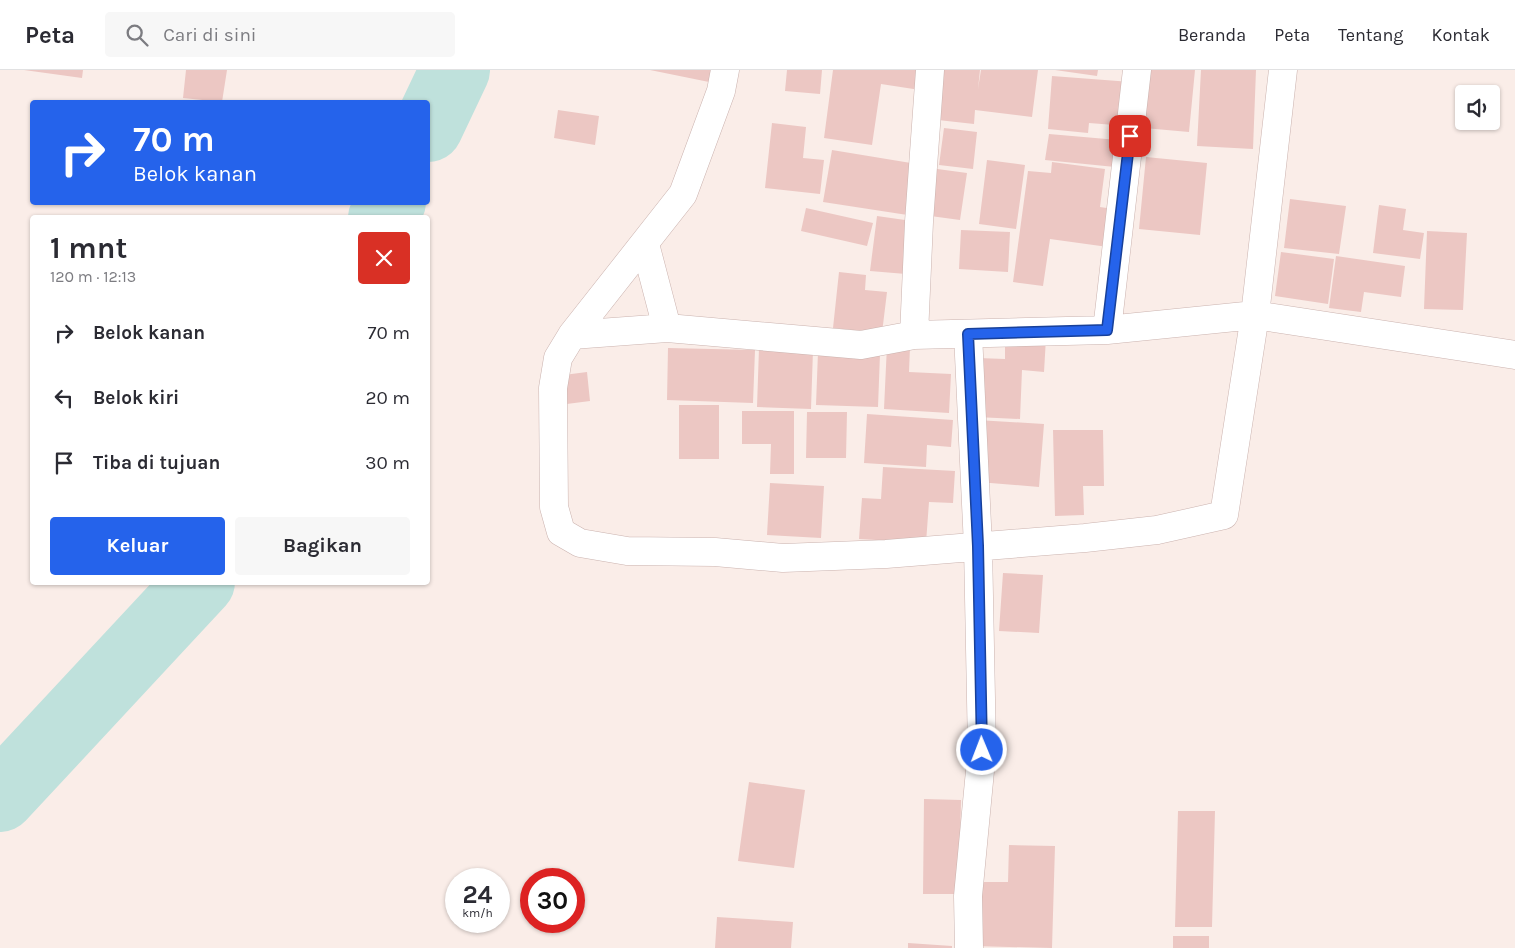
<!DOCTYPE html>
<html lang="id">
<head>
<meta charset="utf-8">
<style>
	body { margin:0; font-family:Karla,sans-serif; background:#f7f7f7; color:#2b2b33; height:100vh; display:flex; flex-direction:column; font-size:19px; white-space:nowrap }
	* { box-sizing:border-box; margin:0 }
	p { font-size:16px; color:#7c7c81 }
	.icon { flex:none; width:28px; height:28px; fill:none; stroke:currentColor; stroke-width:2; stroke-linecap:round; stroke-linejoin:round }
	.map { position:relative; flex:1; overflow:hidden }
	.side { position:absolute; left:30px; top:145px; width:400px; height:370px; display:flex; flex-direction:column; background:#fff; border-radius:5px; box-shadow:0 1px 4px #0004 }
	.side>* { flex:none }
	.hud { position:absolute; left:30px; top:30px; width:400px; height:105px; border-radius:5px; box-shadow:0 1px 4px #0004; background:#2563eb; color:#fff; overflow:hidden }
	.buttons { position:absolute; left:1455px; top:15px; display:grid; gap:10px }
	.buttons a { display:grid; place-items:center; width:45px; height:45px; border-radius:5px; background:#fff; box-shadow:0 1px 4px #0004; font-size:25px }
	.speed { position:absolute; left:445px; top:798px; display:flex; gap:10px; font-size:25px; font-weight:700; text-align:center }
	.speed>* { display:grid; place-content:center; width:65px; height:65px; border-radius:50%; background:#fff; box-shadow:0 1px 4px #0004; line-height:1 }
	.speed small { font-size:12px; font-weight:400 }
	.speed .limit { border:8px solid #d22; background:#fff; color:#111 }
	.pin { position:absolute; display:grid; place-items:center; width:42px; height:42px; color:#fff; margin:-21px; border-radius:10px; box-shadow:0 2px 8px #0006 }
	.me { position:absolute; width:55px; margin:-28px; rotate:359deg; stroke-linejoin:round; filter:drop-shadow(0 0 4px #0008) }
	.turn { display:flex; align-items:center; gap:18px; height:105px; padding:0 20px; font-size:22px }
	.turn .icon { width:65px; height:65px; stroke-width:2.5 }
	.turn b { display:block; font-size:35px; line-height:42px }
	.round { display:grid; place-items:center; flex:none; width:52px; height:52px; border-radius:5px; background:#f7f7f7 }
	.headline { display:flex; align-items:center; justify-content:space-between; height:85px; padding:0 20px }
	h1 { font-size:30px; font-weight:700; line-height:38px }
	.action { display:flex; gap:10px; margin-top:auto; padding:10px 20px }
	.action a { flex:1; height:58px; border-radius:5px; background:#2563eb; color:#fff; font-size:20px; font-weight:700; line-height:58px; text-align:center }
	.action a+a { background:#f7f7f7; color:#2b2b33 }
	ul { padding:0; list-style:none }
	li { display:flex; align-items:center; gap:15px; height:65px; padding:0 20px }
	li div { flex:1 }
	li b { display:block; font-size:19px }
	li em { font-style:normal }
	header { display:flex; align-items:center; gap:30px; box-sizing:border-box; height:70px; padding:0 25px; background:#fff; border-bottom:1px solid #e1e1e2 }
	header strong { font-size:24px }
	nav { display:flex; gap:28px; margin-inline-start:auto; font-size:18px }
	.search { width:350px; height:45px; background:#f7f7f7; display:flex; align-items:center; gap:12px; box-sizing:border-box; padding:0 18px; border-radius:5px; color:#7c7c81; font-size:19px }
	.map>svg:first-child { display:block }
	.lines { fill:none; stroke-linecap:round; stroke-linejoin:round }
	.river { stroke:#bfe1dc; stroke-width:70 }
	.building { fill:#ecc7c3 }
	.street-casing { stroke:#cbb3af; stroke-width:29 }
	.street { stroke:#fff; stroke-width:28 }
	.route-casing { stroke:#184099; stroke-width:12 }
	.route { stroke:#2563eb; stroke-width:9 }
</style>
</head>
<body>
<header>
<strong>Peta</strong>
<div class="search"><svg class="icon" aria-label="search" viewBox="0 0 24 24"><circle cx="10" cy="10" r="6"/><path d="M15 15l6 6"/></svg>Cari di sini</div>
<nav><a>Beranda</a><a>Peta</a><a>Tentang</a><a>Kontak</a></nav>
</header>
<div class="map">
<svg width="1515" height="878" viewBox="0 0 1515 878">
	<rect width="100%" height="100%" fill="#faede8"/>
	<g class="lines">
		<path class="river" d="M 428,57 L 455,0
			M 383,148 L 391,132
			M 0,727 L 200,512"/>
	</g>
	<path class="building" d="M 24,0 L 83,0 L 82,8 Z
		M 186,0 L 227,0 L 222,32 L 183,28 Z
		M 650,0 L 711,0 L 709,12 Z
		M 787,0 L 822,0 L 820,24 L 785,21 Z
		M 833,0 L 923,0 L 920,20 L 881,14 L 872,75 L 824,68 Z
		M 935,0 L 980,0 L 978,19 L 981,0 L 1038,0 L 1032,47 L 975,40 L 974,54 L 929,49 Z
		M 1055,0 L 1098,0 L 1097,6 Z
		M 1138,0 L 1195,0 L 1189,62 L 1133,57 Z
		M 1201,0 L 1256,0 L 1253,79 L 1197,76 Z
		M 1052,6 L 1131,12 L 1127,56 L 1089,53 L 1088,63 L 1048,59 Z
		M 558,40 L 599,46 L 595,75 L 554,68 Z
		M 772,53 L 806,57 L 803,88 L 824,90 L 820,124 L 765,118 Z
		M 944,58 L 977,62 L 973,99 L 939,95 Z
		M 1049,64 L 1118,70 L 1115,97 L 1045,90 Z
		M 832,80 L 923,95 L 914,146 L 823,132 Z
		M 1146,87 L 1207,93 L 1200,165 L 1139,159 Z
		M 987,90 L 1025,95 L 1016,159 L 979,154 Z
		M 1052,92 L 1105,99 L 1100,137 L 1113,139 L 1108,177 L 1050,169 L 1043,216 L 1013,212 L 1028,101 L 1051,103 Z
		M 930,98 L 967,103 L 960,150 L 923,145 Z
		M 1290,129 L 1346,136 L 1339,184 L 1284,178 Z
		M 1379,135 L 1406,139 L 1403,160 L 1424,163 L 1420,189 L 1373,183 Z
		M 806,138 L 873,153 L 867,176 L 801,161 Z
		M 877,146 L 912,151 L 906,204 L 870,201 Z
		M 961,160 L 1010,162 L 1008,202 L 959,199 Z
		M 1427,161 L 1467,163 L 1463,240 L 1424,239 Z
		M 1281,182 L 1334,189 L 1328,234 L 1275,226 Z
		M 1336,186 L 1405,196 L 1401,227 L 1364,222 L 1361,242 L 1329,238 Z
		M 839,202 L 866,205 L 865,220 L 887,222 L 882,263 L 833,258 Z
		M 1005,267 L 1046,268 L 1044,302 L 1022,300 L 1020,349 L 976,347 L 978,288 L 1005,289 Z
		M 887,275 L 910,277 L 909,302 L 951,304 L 949,343 L 884,339 Z
		M 668,278 L 755,280 L 753,333 L 667,330 Z
		M 759,278 L 813,280 L 811,339 L 757,337 Z
		M 818,282 L 880,284 L 878,337 L 816,335 Z
		M 587,302 L 590,331 L 559,335 L 556,306 Z
		M 679,335 L 719,335 L 719,389 L 679,389 Z
		M 742,341 L 794,341 L 794,404 L 770,404 L 771,374 L 742,374 Z
		M 807,342 L 847,342 L 846,388 L 806,388 Z
		M 867,344 L 953,350 L 951,377 L 927,375 L 926,397 L 864,393 Z
		M 977,350 L 1044,354 L 1039,417 L 978,412 Z
		M 1053,360 L 1103,360 L 1104,416 L 1083,416 L 1084,445 L 1055,446 Z
		M 883,397 L 955,401 L 953,433 L 929,432 L 926,473 L 859,469 L 862,428 L 881,429 Z
		M 770,413 L 824,416 L 821,468 L 767,465 Z
		M 1003,503 L 1043,505 L 1039,563 L 999,561 Z
		M 749,712 L 805,720 L 794,798 L 738,791 Z
		M 924,729 L 961,730 L 959,824 L 923,824 Z
		M 1178,741 L 1215,741 L 1212,857 L 1175,857 Z
		M 1009,775 L 1055,776 L 1052,878 L 974,876 L 977,812 L 1008,812 Z
		M 717,847 L 793,852 L 791,878 L 715,878 Z
		M 1173,866 L 1209,866 L 1209,878 L 1173,878 Z
		M 908,873 L 952,876 L 952,878 L 908,878 Z"/>
	<g class="lines">
		<defs>
			<path id="street" d="M 725,0 L 721,21 L 683,124 L 572,265 L 558,288 L 553,318 L 554,437 L 561,462 L 580,473 L 627,481 L 715,482 L 783,488 L 886,484 L 1085,468 L 1157,460 L 1224,445 L 1255,245 L 1283,0
				M 645,174 L 667,258
				M 1107,260 L 1137,0
				M 968,264 L 978,476 L 982,680 L 968,826 L 969,878
				M 572,265 L 667,258 L 861,275 L 914,265 L 1107,260 L 1255,245 L 1515,285
				M 914,265 L 919,152 L 930,0"/>
		</defs>
		<use href="#street" class="street-casing"/>
		<use href="#street" class="street"/>
	</g>
	<g class="lines">
		<defs>
			<path id="route" d="M 982,680 L 978,476 L 968,264 L 1107,260 L 1130,66"/>
		</defs>
		<use href="#route" class="route-casing"/>
		<use href="#route" class="route"/>
	</g>
</svg>
<div class="buttons">
<a><svg class="icon" aria-label="sound" viewBox="0 0 24 24"><path d="M4 9h4l5-4v14l-5-4H4zM17 9q2 3 0 6"/></svg></a>
</div>
<div class="speed"><div>24<small>km/h</small></div><div class="limit">30</div></div>
<div class="pin" style="left:1130px;top:66px;background:#d93025"><svg class="icon" aria-label="arrive" viewBox="0 0 24 24"><path d="M6 21V4h12l-3 4 3 4H6"/></svg></div>
<svg class="me" style="left:982px;top:680px" viewBox="-20 -20 40 40"><circle r="17" fill="#2563eb" stroke="#fff" stroke-width="3"/><path d="M0-11L8 9 0 5-8 9z" fill="#fff"/></svg>
<div class="hud">
<div class="turn"><svg class="icon" aria-label="right" viewBox="0 0 24 24"><path d="M7 20v-9h11M14 6l5 5-5 5"/></svg><div><b>70 m</b>Belok kanan</div></div>
</div>
<section class="side">
<div class="headline"><div><h1>1 mnt</h1><p>120 m · 12:13</p></div><a class="round" style="background:#d93025;color:#fff"><svg class="icon" aria-label="close" viewBox="0 0 24 24"><path d="M6 6l12 12M18 6L6 18"/></svg></a></div>
<ul>
<li><svg class="icon" aria-label="right" viewBox="0 0 24 24"><path d="M7 20v-9h11M14 6l5 5-5 5"/></svg><div><b>Belok kanan</b></div><em>70 m</em></li>
<li><svg class="icon" aria-label="left" viewBox="0 0 24 24"><path d="M17 20v-9H6M10 6l-5 5 5 5"/></svg><div><b>Belok kiri</b></div><em>20 m</em></li>
<li><svg class="icon" aria-label="arrive" viewBox="0 0 24 24"><path d="M6 21V4h12l-3 4 3 4H6"/></svg><div><b>Tiba di tujuan</b></div><em>30 m</em></li>
</ul>
<div class="action"><a>Keluar</a><a>Bagikan</a></div>
</section>
</div>
</body>
</html>
